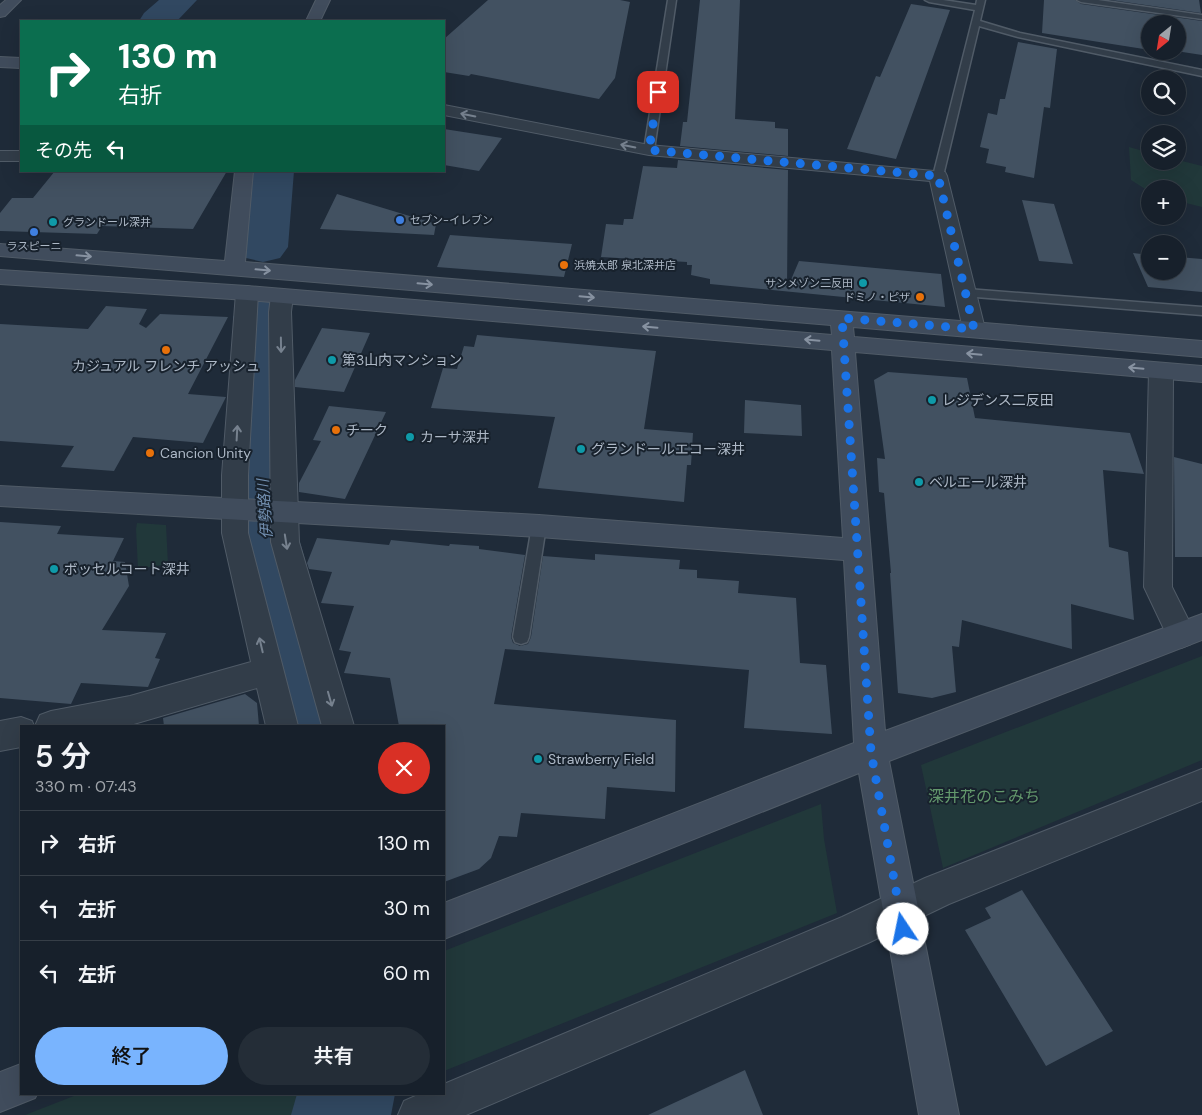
<!DOCTYPE html>
<html lang="ja">
<head>
<meta charset="utf-8">
<style>
	body { margin:0; font-family:"DM Sans","Noto Sans JP",sans-serif; background:#242d37; color:#f1f3f6; height:100vh; display:flex; flex-direction:column; font-size:19px; white-space:nowrap }
	* { box-sizing:border-box; margin:0 }
	p { font-size:16px; color:#9ea3a9 }
	.icon { flex:none; width:28px; height:28px; fill:none; stroke:currentColor; stroke-width:2; stroke-linecap:round; stroke-linejoin:round }
	.map { position:relative; flex:1; overflow:hidden }
	.drawer { position:absolute; left:20px; top:725px; width:425px; height:370px; display:flex; flex-direction:column; background:#17202b; border-radius:0px; box-shadow:0 5px 20px #0002,0 0 0 1px #363e47 }
	.drawer>* { flex:none }
	.banner { position:absolute; left:20px; top:20px; width:425px; height:152px; border-radius:0px; box-shadow:0 5px 20px #0002,0 0 0 1px #363e47; background:#0b6e4f; color:#fff; overflow:hidden }
	.needle { width:32px; rotate:210deg }
	.fabs { position:absolute; left:1141px; top:15px; display:grid; gap:10px }
	.fabs a { display:grid; place-items:center; width:45px; height:45px; border-radius:50%; background:#17202b; box-shadow:0 5px 20px #0002,0 0 0 1px #363e47; font-size:25px }
	.pin { position:absolute; display:grid; place-items:center; width:42px; height:42px; color:#fff; margin:-21px; border-radius:10px; box-shadow:0 2px 8px #0006 }
	.me { position:absolute; width:55px; margin:-28px; rotate:349deg; stroke-linejoin:round; filter:drop-shadow(0 0 4px #0008) }
	.turn { display:flex; align-items:center; gap:18px; height:105px; padding:0 15px; font-size:22px }
	.turn .icon { width:65px; height:65px; stroke-width:2.5 }
	.turn b { display:block; font-size:35px; line-height:42px }
	.then { display:flex; align-items:center; height:48px; padding:0 15px; background:#0003; gap:10px; font-size:19px }
	.round { display:grid; place-items:center; flex:none; width:52px; height:52px; border-radius:26px; background:#242d37 }
	.summary { display:flex; align-items:center; justify-content:space-between; height:85px; padding:0 15px }
	h1 { font-size:30px; font-weight:600; line-height:38px }
	.primary-button { display:flex; gap:10px; margin-top:auto; padding:10px 15px }
	.primary-button a { flex:1; height:58px; border-radius:30px; background:#79b4fe; color:#111; font-size:20px; font-weight:600; line-height:58px; text-align:center }
	.primary-button a+a { background:#242d37; color:#f1f3f6 }
	ul { padding:0; list-style:none }
	li { display:flex; align-items:center; gap:15px; height:65px; padding:0 15px; border-top:1px solid #363e47 }
	li div { flex:1 }
	li b { display:block; font-size:19px }
	li em { font-style:normal }
	.map>svg:first-child { display:block }
	.green { fill:#21383a }
	.lines { fill:none; stroke-linecap:round; stroke-linejoin:round }
	.river { fill:#314861; fill-rule:evenodd }
	.building { fill:#425161 }
	.lane-casing { stroke:#505b67; stroke-width:3 }
	.street-casing { stroke:#505b67; stroke-width:2 }
	.secondary-casing { stroke:#505b67; stroke-width:2 }
	.lane { fill:#323d49; fill-rule:evenodd }
	.street { fill:#323d49; fill-rule:evenodd }
	.secondary { fill:#404c5c; fill-rule:evenodd }
	.oneway { stroke:#76818e }
	.oneway2 { stroke:#8792a1 }
	.route { stroke:#1a73e8; stroke-width:9; stroke-dasharray:0 16.2 }
	.shop-dot { fill:#3f7fe0; stroke:#18222d; stroke-width:2 }
	.culture-dot { fill:#0f9aa8; stroke:#18222d; stroke-width:2 }
	.food-dot { fill:#e8710a; stroke:#18222d; stroke-width:2 }
	.labels { text-anchor:middle; dominant-baseline:central; stroke-width:4; stroke-linejoin:round; paint-order:stroke }
	.far-poi-label { font-size:11px; fill:#adb8c6; stroke:#18222d; text-anchor:start }
	.poi-label { font-size:14px; fill:#adb8c6; stroke:#18222d; text-anchor:start }
	.water-label { font-size:15px; font-style:italic; fill:#7390b1; stroke:#18222d }
	.near-park-label { font-size:16px; fill:#63986c; stroke:#18222d }
</style>
</head>
<body>
<div class="map">
<svg width="1202" height="1115" viewBox="0 0 1202 1115">
	<rect width="100%" height="100%" fill="#1f2b39"/>
	<path class="green" d="M 1129,147 L 1150,153 L 1150,161 L 1178,160 L 1202,166 L 1202,207 L 1178,201 L 1178,189 L 1150,189 L 1150,192 L 1131,180 Z
		M 137,523 L 166,525 L 168,564 L 138,569 L 136,529 Z
		M 1202,656 L 1202,760 L 943,868 L 921,765 Z
		M 821,804 L 824,839 L 837,913 L 444,1071 L 444,951 Z
		M 79,1094 L 386,1094 L 333,1115 L 25,1115 Z"/>
	<g class="lines">
		<path class="river" d="M 159,0 L 197,0 L 177,21 L 139,21 L 144,13 Z
			M 249,171 L 294,171 L 288,247 L 280,258 L 263,262 L 246,258 L 238,247 Z
			M 260,299 L 279,305 L 287,317 L 292,393 L 292,480 L 297,532 L 353,726 L 275,726 L 231,532 L 230,480 L 234,393 L 233,317 L 241,305 Z
			M 297,1094 L 395,1094 L 391,1115 L 291,1115 Z"/>
	</g>
	<path class="building" d="M 488,0 L 620,0 L 630,2 L 615,78 L 599,99 L 471,74 L 469,76 L 444,72 L 444,39 Z
		M 700,0 L 740,0 L 735,119 L 775,122 L 775,128 L 788,129 L 788,156 L 680,146 L 683,122 L 687,122 Z
		M 1044,0 L 1075,0 L 1081,4 L 1202,21 L 1202,55 L 1176,51 L 1178,24 L 1150,24 L 1150,50 L 1042,33 Z
		M 1111,0 L 1199,0 L 1201,13 Z
		M 911,4 L 950,10 L 896,159 L 847,149 L 876,76 L 880,77 Z
		M 1018,42 L 1057,49 L 1050,108 L 1044,107 L 1034,178 L 1005,172 L 1006,167 L 986,163 L 989,149 L 980,147 L 988,113 L 997,115 L 1000,99 L 1005,99 Z
		M 444,129 L 502,138 L 479,171 L 444,165 Z
		M 678,160 L 788,170 L 787,289 L 799,261 L 941,274 L 945,307 L 710,284 L 710,279 L 691,275 L 692,265 L 687,265 L 687,262 L 601,257 L 606,224 L 623,225 L 624,219 L 633,219 L 643,166 L 677,168 Z
		M 55,171 L 67,172 L 227,171 L 193,229 L 102,226 L 97,234 L 0,231 L 0,213 L 12,198 L 33,198 Z
		M 337,194 L 436,224 L 434,235 L 320,229 Z
		M 1022,200 L 1054,204 L 1073,264 L 1039,261 Z
		M 450,235 L 572,244 L 564,277 L 437,267 Z
		M 1133,253 L 1150,255 L 1150,271 L 1178,271 L 1178,257 L 1202,259 L 1202,292 L 1148,287 Z
		M 106,306 L 147,309 L 139,324 L 146,328 L 160,314 L 228,317 L 188,394 L 226,397 L 203,443 L 133,437 L 114,471 L 61,467 L 74,446 L 0,441 L 0,324 L 88,329 Z
		M 322,328 L 370,333 L 344,392 L 295,387 L 295,380 Z
		M 477,335 L 656,351 L 644,429 L 693,433 L 691,465 L 687,465 L 684,502 L 538,488 L 555,417 L 431,408 L 443,368 L 457,369 L 464,346 L 474,347 Z
		M 888,372 L 967,378 L 975,418 L 1130,433 L 1144,474 L 1103,470 L 1109,547 L 1128,552 L 1134,620 L 1071,604 L 1072,649 L 962,620 L 959,647 L 952,646 L 956,692 L 932,698 L 898,693 L 890,573 L 891,573 L 884,493 L 879,492 L 877,458 L 885,459 L 874,380 Z
		M 745,400 L 801,405 L 802,436 L 744,433 Z
		M 329,406 L 386,412 L 345,499 L 299,492 L 299,483 L 321,441 L 313,440 Z
		M 1174,457 L 1202,464 L 1202,557 L 1175,557 Z
		M 0,522 L 61,526 L 57,534 L 124,538 L 113,561 L 125,562 L 129,586 L 102,630 L 166,633 L 155,658 L 160,659 L 148,687 L 81,683 L 71,704 L 0,698 Z
		M 317,538 L 389,545 L 391,540 L 449,546 L 450,544 L 479,546 L 479,549 L 525,555 L 511,637 L 513,643 L 520,646 L 528,644 L 531,637 L 543,556 L 595,560 L 595,554 L 680,560 L 679,569 L 697,570 L 697,578 L 739,581 L 738,593 L 796,598 L 800,663 L 826,665 L 832,734 L 744,728 L 749,670 L 505,649 L 494,704 L 676,720 L 675,792 L 607,787 L 605,819 L 521,813 L 517,837 L 499,836 L 491,858 L 479,869 L 444,882 L 444,726 L 399,726 L 390,678 L 344,673 L 351,652 L 339,650 L 354,606 L 321,603 L 332,572 L 309,569 L 307,563 Z
		M 245,694 L 257,703 L 259,726 L 164,726 L 163,718 Z
		M 1022,890 L 1113,1031 L 1046,1066 L 965,930 L 991,918 L 985,908 Z
		M 745,1070 L 763,1115 L 648,1115 Z"/>
	<g class="lines">
		<defs>
			<path id="lane" d="M 668,0 L 676,0 L 654,150 L 649,153 L 644,150 Z
				M 925,0 L 943,0 L 976,5 L 977,0 L 985,0 L 980,21 L 1020,33 L 1202,70 L 1202,76 L 1018,37 L 979,26 L 943,176 L 942,178 L 934,178 L 933,176 L 975,10 L 929,2 Z
				M 1077,0 L 1098,0 L 1202,15 L 1202,19 L 1081,2 Z
				M 967,289 L 1202,307 L 1202,315 L 963,296 L 961,293 Z
				M 539,520 L 544,522 L 546,526 L 529,637 L 527,642 L 521,644 L 515,642 L 513,637 L 532,526 L 534,522 Z"/>
			<path id="street" d="M 444,105 L 649,145 L 945,172 L 947,176 L 985,329 L 982,334 L 974,336 L 966,334 L 963,329 L 930,181 L 649,155 L 444,115 Z
				M 0,151 L 21,151 L 21,161 L 0,161 Z
				M 247,286 L 255,288 L 258,293 L 248,475 L 248,533 L 298,726 L 266,726 L 257,688 L 127,726 L 35,726 L 40,715 L 51,711 L 130,696 L 251,662 L 222,533 L 222,475 L 236,293 L 239,288 Z
				M 282,289 L 290,291 L 293,296 L 291,312 L 299,542 L 354,726 L 322,726 L 271,542 L 269,312 L 271,296 L 274,291 Z
				M 1161,363 L 1169,365 L 1173,371 L 1172,587 L 1196,635 L 1191,644 L 1181,648 L 1171,644 L 1144,587 L 1149,371 L 1153,365 Z
				M 21,717 L 32,721 L 34,726 L 21,726 L 21,747 L 0,751 L 0,721 Z
				M 1202,769 L 1202,801 L 949,904 L 868,943 L 466,1115 L 398,1115 L 404,1101 L 420,1094 L 444,1094 L 444,1084 L 842,917 L 925,878 Z"/>
			<path id="secondary" d="M 6,0 L 21,0 L 5,16 L 0,17 L 0,5 Z
				M 316,0 L 330,0 L 320,21 L 306,21 Z
				M 0,57 L 21,58 L 21,68 L 0,67 Z
				M 235,171 L 253,171 L 245,262 L 1202,341 L 1202,357 L 853,327 L 854,337 L 1202,366 L 1202,382 L 855,352 L 885,731 L 1202,614 L 1202,640 L 889,761 L 959,1115 L 919,1115 L 859,773 L 444,939 L 444,903 L 854,743 L 844,560 L 539,537 L 0,506 L 0,486 L 539,515 L 843,538 L 832,350 L 247,300 L 0,284 L 0,270 L 247,286 L 832,335 L 831,325 L 0,256 L 0,244 L 225,261 Z
				M 21,1064 L 21,1094 L 37,1094 L 35,1098 L 0,1112 L 0,1072 Z"/>
		</defs>
		<use href="#lane" class="lane-casing"/>
		<use href="#street" class="street-casing"/>
		<use href="#secondary" class="secondary-casing"/>
		<use href="#lane" class="lane"/>
		<use href="#street" class="street"/>
		<use href="#secondary" class="secondary"/>
	</g>
	<defs><path id="oneway-shaft" d="M-6 0H5M1.5-3L5.5 0L1.5 3" fill="none" stroke-width="1.6" stroke-linecap="round" stroke-linejoin="round" transform="scale(1.25)"/></defs>
	<g class="oneway">
		<use href="#oneway-shaft" transform="translate(468 115) rotate(-169)"/>
		<use href="#oneway-shaft" transform="translate(628 146) rotate(-169)"/>
		<use href="#oneway-shaft" transform="translate(281 345) rotate(89)"/>
		<use href="#oneway-shaft" transform="translate(237 433) rotate(-87)"/>
		<use href="#oneway-shaft" transform="translate(286 542) rotate(81)"/>
		<use href="#oneway-shaft" transform="translate(261 645) rotate(-103)"/>
		<use href="#oneway-shaft" transform="translate(330 699) rotate(74)"/>
	</g>
	<g class="oneway2">
		<use href="#oneway-shaft" transform="translate(84 256) rotate(5)"/>
		<use href="#oneway-shaft" transform="translate(263 270) rotate(5)"/>
		<use href="#oneway-shaft" transform="translate(425 284) rotate(5)"/>
		<use href="#oneway-shaft" transform="translate(587 297) rotate(5)"/>
		<use href="#oneway-shaft" transform="translate(650 327) rotate(-175)"/>
		<use href="#oneway-shaft" transform="translate(812 340) rotate(-175)"/>
		<use href="#oneway-shaft" transform="translate(974 354) rotate(-175)"/>
		<use href="#oneway-shaft" transform="translate(1136 368) rotate(-175)"/>
	</g>
	<g class="lines">
		<path class="route" d="M 658,92 L 649,150 L 938,176 L 974,329 L 842,318 L 871,752 L 903,929"/>
	</g>
	<g class="shop-dot">
		<circle cx="400" cy="220" r="5"/>
		<circle cx="34" cy="232" r="5"/>
	</g>
	<g class="culture-dot">
		<circle cx="53" cy="222" r="5"/>
		<circle cx="863" cy="283" r="5"/>
		<circle cx="332" cy="360" r="5"/>
		<circle cx="932" cy="400" r="5"/>
		<circle cx="410" cy="437" r="5"/>
		<circle cx="581" cy="449" r="5"/>
		<circle cx="919" cy="482" r="5"/>
		<circle cx="54" cy="569" r="5"/>
		<circle cx="538" cy="759" r="5"/>
	</g>
	<g class="food-dot">
		<circle cx="564" cy="265" r="5"/>
		<circle cx="920" cy="297" r="5"/>
		<circle cx="166" cy="350" r="5"/>
		<circle cx="336" cy="430" r="5"/>
		<circle cx="150" cy="453" r="5"/>
	</g>
	<g class="labels">
		<g class="far-poi-label">
			<text x="410" y="220">セブン-イレブン</text>
			<text x="63" y="222">グランドール深井</text>
			<text x="34" y="246" text-anchor="middle">ラスピーニ</text>
			<text x="574" y="265">浜焼太郎 泉北深井店</text>
			<text x="853" y="283" text-anchor="end">サンメゾン二反田</text>
			<text x="910" y="297" text-anchor="end">ドミノ・ピザ</text>
		</g>
		<g class="poi-label">
			<text x="342" y="360">第3山内マンション</text>
			<text x="166" y="366" text-anchor="middle">カジュアル フレンチ アッシュ</text>
			<text x="942" y="400">レジデンス二反田</text>
			<text x="346" y="430">チーク</text>
			<text x="420" y="437">カーサ深井</text>
			<text x="591" y="449">グランドールエコー深井</text>
			<text x="160" y="453">Cancion Unity</text>
			<text x="929" y="482">ベルエール深井</text>
			<text x="64" y="569">ボッセルコート深井</text>
			<text x="548" y="759">Strawberry Field</text>
		</g>
		<g class="water-label">
			<text transform="translate(265 509) rotate(-94)">伊勢路川</text>
		</g>
		<g class="near-park-label">
			<text x="984" y="796">深井花のこみち</text>
		</g>
	</g>
</svg>
<div class="fabs">
<a><svg class="needle" viewBox="-14 -14 28 28"><path d="M0-13l5 13h-10z" fill="#e53935"/><path d="M0 13l5-13h-10z" fill="#9ea3a9"/></svg></a>
<a><svg class="icon" aria-label="search" viewBox="0 0 24 24"><circle cx="10" cy="10" r="6"/><path d="M15 15l6 6"/></svg></a>
<a><svg class="icon" aria-label="layers" viewBox="0 0 24 24"><path d="M12 4l9 5-9 5-9-5zM3 14l9 5 9-5"/></svg></a>
<a>+</a>
<a>−</a>
</div>
<div class="pin" style="left:658px;top:92px;background:#d93025"><svg class="icon" aria-label="arrive" viewBox="0 0 24 24"><path d="M6 21V4h12l-3 4 3 4H6"/></svg></div>
<svg class="me" style="left:903px;top:929px" viewBox="-20 -20 40 40"><circle r="19" fill="#fff"/><path d="M0-13L10 11 0 6-10 11z" fill="#1a73e8"/></svg>
<div class="banner">
<div class="turn"><svg class="icon" aria-label="right" viewBox="0 0 24 24"><path d="M7 20v-9h11M14 6l5 5-5 5"/></svg><div><b>130 m</b>右折</div></div>
<div class="then">その先<svg class="icon" aria-label="left" viewBox="0 0 24 24"><path d="M17 20v-9H6M10 6l-5 5 5 5"/></svg></div>
</div>
<section class="drawer">
<div class="summary"><div><h1>5 分</h1><p>330 m · 07:43</p></div><a class="round" style="background:#d93025;color:#fff"><svg class="icon" aria-label="close" viewBox="0 0 24 24"><path d="M6 6l12 12M18 6L6 18"/></svg></a></div>
<ul>
<li><svg class="icon" aria-label="right" viewBox="0 0 24 24"><path d="M7 20v-9h11M14 6l5 5-5 5"/></svg><div><b>右折</b></div><em>130 m</em></li>
<li><svg class="icon" aria-label="left" viewBox="0 0 24 24"><path d="M17 20v-9H6M10 6l-5 5 5 5"/></svg><div><b>左折</b></div><em>30 m</em></li>
<li><svg class="icon" aria-label="left" viewBox="0 0 24 24"><path d="M17 20v-9H6M10 6l-5 5 5 5"/></svg><div><b>左折</b></div><em>60 m</em></li>
</ul>
<div class="primary-button"><a>終了</a><a>共有</a></div>
</section>
</div>
</body>
</html>
